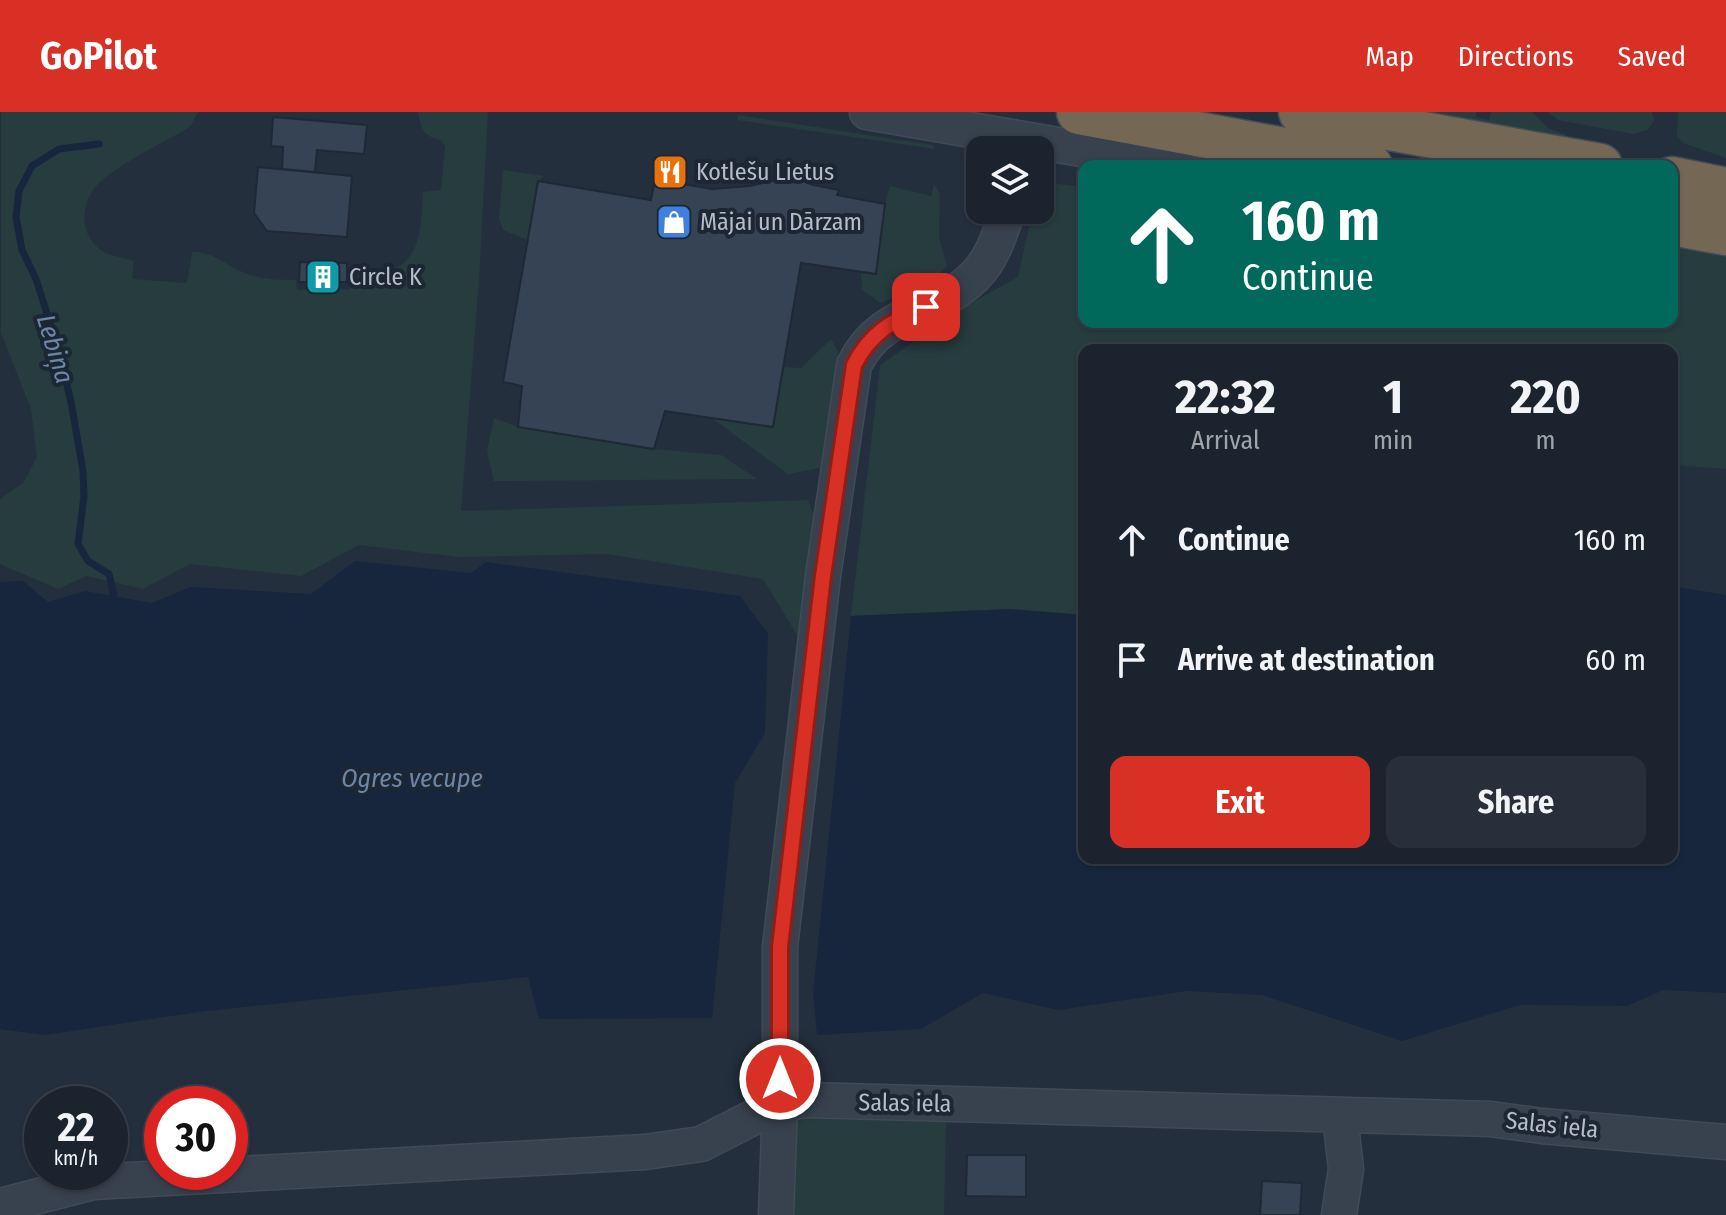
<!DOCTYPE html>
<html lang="en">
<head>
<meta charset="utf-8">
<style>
	body { margin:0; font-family:"Fira Sans Condensed",sans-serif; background:#282f3a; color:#f1f3f6; height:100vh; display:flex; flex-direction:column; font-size:30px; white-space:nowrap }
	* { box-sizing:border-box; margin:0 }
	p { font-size:26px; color:#a0a4aa }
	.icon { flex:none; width:44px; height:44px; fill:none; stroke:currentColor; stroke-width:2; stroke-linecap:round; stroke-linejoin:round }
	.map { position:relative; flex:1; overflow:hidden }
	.details { position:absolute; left:1078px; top:232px; width:600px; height:520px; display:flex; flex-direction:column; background:#1b232e; border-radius:16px; box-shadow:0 2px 6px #0004,0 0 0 2px #39404a }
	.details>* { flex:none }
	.hud { position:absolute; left:1078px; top:48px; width:600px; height:168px; border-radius:16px; box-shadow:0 2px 6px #0004,0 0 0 2px #39404a; background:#00695c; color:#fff; overflow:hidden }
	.buttons { position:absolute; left:966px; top:24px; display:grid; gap:16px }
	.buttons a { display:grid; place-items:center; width:88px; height:88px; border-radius:16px; background:#1b232e; box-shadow:0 2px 6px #0004,0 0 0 2px #39404a; font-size:40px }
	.speed { position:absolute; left:24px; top:974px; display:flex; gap:16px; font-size:40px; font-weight:700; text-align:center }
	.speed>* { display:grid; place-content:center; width:104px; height:104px; border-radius:50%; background:#1b232e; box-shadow:0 2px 6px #0004,0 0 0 2px #39404a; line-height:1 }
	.speed small { font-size:20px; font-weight:400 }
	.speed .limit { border:12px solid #d22; background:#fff; color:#111 }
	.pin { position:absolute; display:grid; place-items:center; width:68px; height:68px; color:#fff; margin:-34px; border-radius:16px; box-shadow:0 4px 12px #0006 }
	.me { position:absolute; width:88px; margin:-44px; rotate:0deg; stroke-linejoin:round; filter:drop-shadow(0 0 6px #0008) }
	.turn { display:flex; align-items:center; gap:28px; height:168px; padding:0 32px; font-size:36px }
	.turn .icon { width:104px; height:104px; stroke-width:2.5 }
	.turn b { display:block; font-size:56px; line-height:68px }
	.eta { display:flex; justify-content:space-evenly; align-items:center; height:136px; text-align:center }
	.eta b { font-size:48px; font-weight:700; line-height:56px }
	.action { display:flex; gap:16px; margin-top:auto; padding:16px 32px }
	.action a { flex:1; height:92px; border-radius:16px; background:#d93025; color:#fff; font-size:32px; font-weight:700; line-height:92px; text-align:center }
	.action a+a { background:#282f3a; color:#f1f3f6 }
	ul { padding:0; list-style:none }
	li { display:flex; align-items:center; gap:24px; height:120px; padding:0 32px }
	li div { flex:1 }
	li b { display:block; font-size:30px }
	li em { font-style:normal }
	header { display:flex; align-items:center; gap:48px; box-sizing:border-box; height:112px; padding:0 40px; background:#d93025; color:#fff }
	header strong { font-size:38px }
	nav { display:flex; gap:44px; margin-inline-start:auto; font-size:28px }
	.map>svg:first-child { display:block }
	.green { fill:#263c3f }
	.water { fill:#17263c }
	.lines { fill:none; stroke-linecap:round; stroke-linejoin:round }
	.stream { stroke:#17263c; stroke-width:7 }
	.building { fill:#364354; stroke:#1f2835; stroke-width:2 }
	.minor-casing { stroke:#414a57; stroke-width:37 }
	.highway-casing { stroke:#434c59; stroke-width:47 }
	.minor { stroke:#38414e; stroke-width:34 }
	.highway { stroke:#746855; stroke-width:44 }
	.route-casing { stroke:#8d1f18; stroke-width:20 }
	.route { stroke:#d93025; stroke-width:14 }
	.labels { text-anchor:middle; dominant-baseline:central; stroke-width:8; stroke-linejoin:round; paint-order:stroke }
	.poi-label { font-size:24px; fill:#b4bcc9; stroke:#1d2633; text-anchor:start }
	.street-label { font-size:24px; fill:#b4bcc9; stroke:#1d2633 }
	.water-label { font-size:26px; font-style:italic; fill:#6d86a8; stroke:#1d2633 }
</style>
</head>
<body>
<header>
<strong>GoPilot</strong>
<nav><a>Map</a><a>Directions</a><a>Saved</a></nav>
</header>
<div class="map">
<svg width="1726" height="1103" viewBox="0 0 1726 1103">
	<rect width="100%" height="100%" fill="#242f3e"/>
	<path class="green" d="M 1,0 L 198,0 L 190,15 C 162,31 123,50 100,70 C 79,89 78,125 104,140 C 112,144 124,146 134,149 L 132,167 L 187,171 L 192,140 C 212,139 227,154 245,161 C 262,168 278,168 296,168 L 297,178 L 350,177 L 350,168 C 416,159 420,142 423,80 L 441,78 L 445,35 L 441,28 C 423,24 421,18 418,0 L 488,0 L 479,168 L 461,399 L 808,388 L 820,421 L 799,526 L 763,467 L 607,442 L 458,445 L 359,433 L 301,464 L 190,452 L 143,477 L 86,464 L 58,477 L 0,452 L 0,387 L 24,370 L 37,345 L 31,297 L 1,221 Z
		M 1368,0 L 1476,0 L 1476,5 L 1489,8 L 1491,0 L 1532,0 L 1549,17 L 1566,22 L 1564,29 Z
		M 1548,0 L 1652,0 L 1654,8 L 1648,18 L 1633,22 L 1558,8 Z
		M 1678,0 L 1726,0 L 1726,46 L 1683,31 L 1677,24 Z
		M 738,3 L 933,33 L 935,37 L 737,8 Z
		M 503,58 L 544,64 L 538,69 L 528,128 L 503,118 L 499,106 Z
		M 1040,70 L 1084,75 L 1084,210 L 1672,210 L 1672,133 L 1726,144 L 1726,357 L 1672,353 L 1672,238 L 1084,238 L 1084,503 L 1009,497 L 851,504 L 880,253 L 955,200 L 1018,165 L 1033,98 L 1040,98 Z
		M 934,72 L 940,82 L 939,126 L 947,154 L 932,168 L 881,191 L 862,178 L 861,161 L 876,162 L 885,92 L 890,74 L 931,84 Z
		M 831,227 L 838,239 L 820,356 L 788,362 L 713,307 L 772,315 L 784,255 L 801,256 Z
		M 494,306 L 518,315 L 654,337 L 721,343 L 757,367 L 494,369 L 487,339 Z
		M 797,1001 L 946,1004 L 944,1103 L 794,1103 Z"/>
	<path class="water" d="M 355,449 L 471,461 L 486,450 L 740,484 L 768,522 L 765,621 L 735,671 L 712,906 L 539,907 L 528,865 L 198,900 L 45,923 L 0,917 L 0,470 L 23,469 L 48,490 L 85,479 L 152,491 L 190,475 L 311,482 Z
		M 1672,474 L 1726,483 L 1726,881 L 1663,878 L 1627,894 L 1520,893 L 1402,929 L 1262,883 L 1187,879 L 1058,898 L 983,881 L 921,917 L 817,923 L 813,881 L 851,504 L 1009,497 L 1084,503 L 1084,746 L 1672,746 Z"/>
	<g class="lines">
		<path class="stream" d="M 99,32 L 59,37 L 32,54 L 19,79 L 16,105 L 22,138 L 36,167 L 58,236 L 71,290 L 83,359 L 84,384 L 78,432 L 88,449 L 109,462 L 114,484"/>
	</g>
	<path class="building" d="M 273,5 L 367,13 L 364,42 L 317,38 L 315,60 L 282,57 L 283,35 L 271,34 Z
		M 258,55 L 352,64 L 347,125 L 267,119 L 254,101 Z
		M 792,64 L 813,73 L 839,78 L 837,83 L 885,92 L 876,162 L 801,151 L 773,315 L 665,299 L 654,337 L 518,315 L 522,274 L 503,270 L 538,69 L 651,88 L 655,67 L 712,77 L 750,74 Z
		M 300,150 L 347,151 L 347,170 L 337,170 L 337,175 L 310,175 L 310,170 L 299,170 Z
		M 967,1043 L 1026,1043 L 1026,1085 L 966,1084 Z
		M 1262,1069 L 1302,1071 L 1300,1103 L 1260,1103 Z"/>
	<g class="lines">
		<defs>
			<path id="minor" d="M 867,0 L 1179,54
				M 0,1094 L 93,1070 L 645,1040 L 701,1032 L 780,992 L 807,988 L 1491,1007 L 1542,1014 L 1726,1030
				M 776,1103 L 780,992 L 780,835 L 823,464 L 854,253 C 882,196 935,204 975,164 C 993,146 1000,121 1008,98
				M 1339,1103 L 1346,1057 L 1340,1004"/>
			<path id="highway" d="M 1079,0 L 1370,54
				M 1301,0 L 1600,54
				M 1672,67 L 1726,78
				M 1672,111 L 1726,121"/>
		</defs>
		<use href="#minor" class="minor-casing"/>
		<use href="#highway" class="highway-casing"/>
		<use href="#minor" class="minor"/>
		<use href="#highway" class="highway"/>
	</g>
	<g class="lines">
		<defs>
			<path id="route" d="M 780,967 L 780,835 L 823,464 L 854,253 C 870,221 893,208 926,195"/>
		</defs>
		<use href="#route" class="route-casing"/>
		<use href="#route" class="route"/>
	</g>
	<defs>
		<symbol id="restaurant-square" viewBox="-11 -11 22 22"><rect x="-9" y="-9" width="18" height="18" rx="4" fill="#e8710a" stroke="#1d2633"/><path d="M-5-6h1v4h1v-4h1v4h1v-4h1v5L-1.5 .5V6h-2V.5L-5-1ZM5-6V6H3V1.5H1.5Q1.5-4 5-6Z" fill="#fff"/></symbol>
		<symbol id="shop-square" viewBox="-11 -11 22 22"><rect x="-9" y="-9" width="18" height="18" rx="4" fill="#3f7fe0" stroke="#1d2633"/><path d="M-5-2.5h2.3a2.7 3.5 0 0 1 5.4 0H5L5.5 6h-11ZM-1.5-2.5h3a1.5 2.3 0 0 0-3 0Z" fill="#fff"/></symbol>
		<symbol id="building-square" viewBox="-11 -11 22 22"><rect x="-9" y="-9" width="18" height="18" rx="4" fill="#0f9aa8" stroke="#1d2633"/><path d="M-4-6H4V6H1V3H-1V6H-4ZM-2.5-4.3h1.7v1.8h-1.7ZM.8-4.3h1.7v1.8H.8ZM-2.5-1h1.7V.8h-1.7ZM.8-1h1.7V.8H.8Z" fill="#fff"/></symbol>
	</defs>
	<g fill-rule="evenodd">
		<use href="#restaurant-square" x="650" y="40" width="40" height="40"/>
		<use href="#shop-square" x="654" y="90" width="40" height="40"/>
		<use href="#building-square" x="303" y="145" width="40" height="40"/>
	</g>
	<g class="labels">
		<g class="poi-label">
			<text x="696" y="60">Kotlešu Lietus</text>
			<text x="700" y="110">Mājai un Dārzam</text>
			<text x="349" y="165">Circle K</text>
		</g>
		<g class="street-label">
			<text transform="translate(905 991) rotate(1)">Salas iela</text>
			<text transform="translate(1552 1013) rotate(6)">Salas iela</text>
		</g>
		<g class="water-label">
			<text transform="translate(55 237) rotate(73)">Lebiņa</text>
			<text x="412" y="666">Ogres vecupe</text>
		</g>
	</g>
</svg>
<div class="buttons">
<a><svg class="icon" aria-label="layers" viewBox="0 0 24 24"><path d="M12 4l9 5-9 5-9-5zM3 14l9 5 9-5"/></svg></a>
</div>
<div class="speed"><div>22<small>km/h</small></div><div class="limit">30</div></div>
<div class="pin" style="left:926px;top:195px;background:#d93025"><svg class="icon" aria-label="arrive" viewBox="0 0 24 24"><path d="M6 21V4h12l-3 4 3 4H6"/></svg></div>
<svg class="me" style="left:780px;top:967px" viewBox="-20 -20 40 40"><circle r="17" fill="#d93025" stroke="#fff" stroke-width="3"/><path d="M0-11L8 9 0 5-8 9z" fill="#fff"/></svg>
<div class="hud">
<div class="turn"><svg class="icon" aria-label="ahead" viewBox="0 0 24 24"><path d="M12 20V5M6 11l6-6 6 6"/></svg><div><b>160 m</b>Continue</div></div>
</div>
<section class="details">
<div class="eta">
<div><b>22:32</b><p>Arrival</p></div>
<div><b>1</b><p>min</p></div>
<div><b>220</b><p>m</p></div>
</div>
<ul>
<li><svg class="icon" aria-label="ahead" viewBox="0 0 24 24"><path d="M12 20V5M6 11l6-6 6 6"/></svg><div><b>Continue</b></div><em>160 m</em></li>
<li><svg class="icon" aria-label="arrive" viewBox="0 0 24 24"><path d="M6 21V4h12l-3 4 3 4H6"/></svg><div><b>Arrive at destination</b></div><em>60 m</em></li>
</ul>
<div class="action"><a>Exit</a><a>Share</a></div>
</section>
</div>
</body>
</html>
